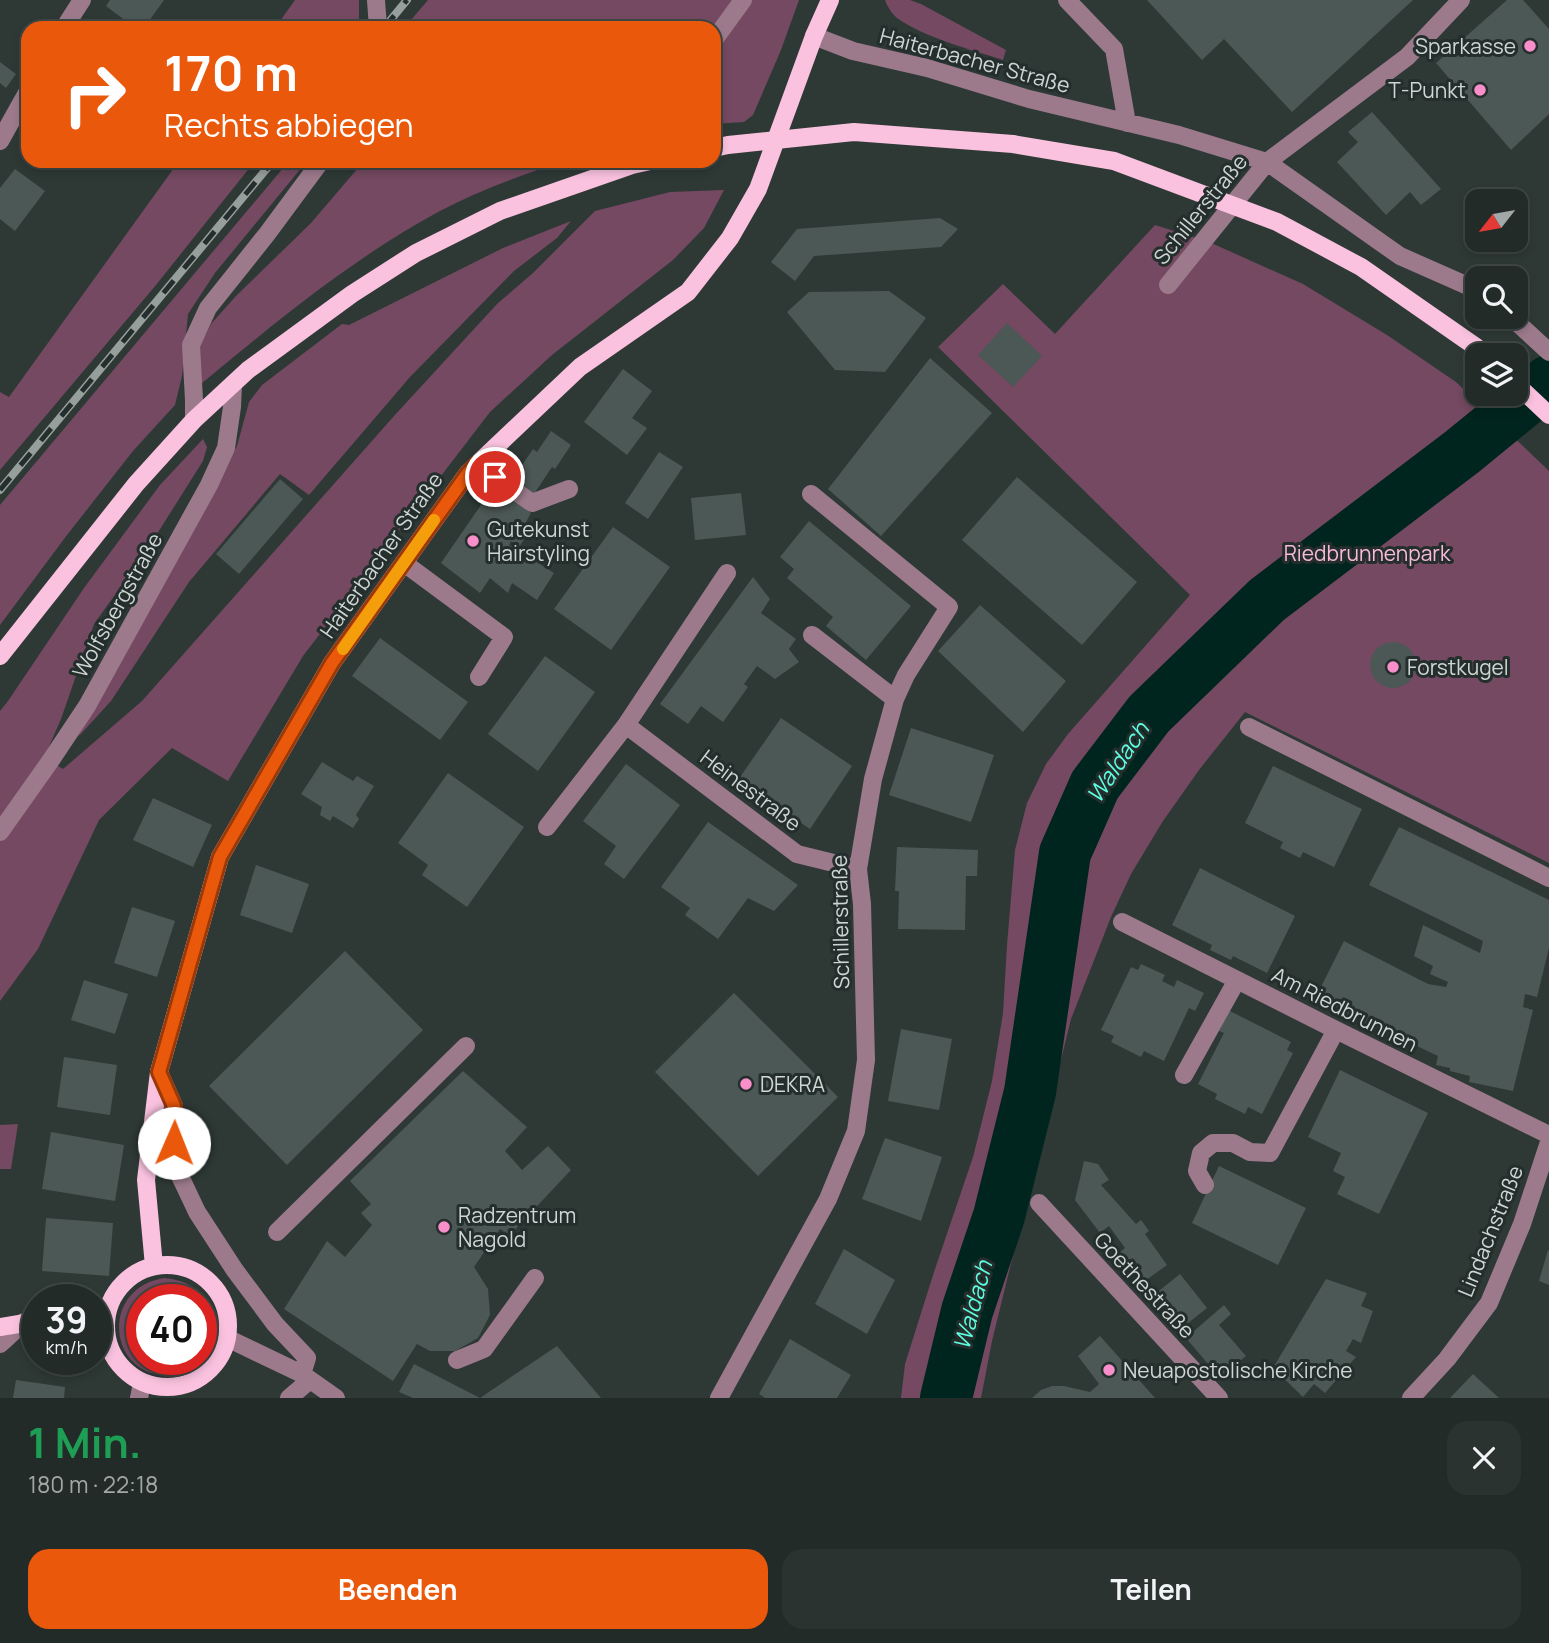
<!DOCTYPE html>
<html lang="de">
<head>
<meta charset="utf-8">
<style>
	body { margin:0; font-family:Manrope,sans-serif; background:#2a3330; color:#f1f3f6; height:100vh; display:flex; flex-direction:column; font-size:26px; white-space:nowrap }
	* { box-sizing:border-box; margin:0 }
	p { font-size:23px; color:#a2a7a8 }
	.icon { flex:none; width:38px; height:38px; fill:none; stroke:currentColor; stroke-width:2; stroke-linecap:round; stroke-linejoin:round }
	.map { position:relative; height:1398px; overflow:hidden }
	.side { display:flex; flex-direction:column; background:#222b28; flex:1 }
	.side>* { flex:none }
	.banner { position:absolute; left:21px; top:21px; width:700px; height:147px; border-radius:21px; box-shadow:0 4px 10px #0003,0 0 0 2px #3f4745; background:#ea580c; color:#fff; overflow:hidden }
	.needle { width:46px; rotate:239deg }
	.tools { position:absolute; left:1465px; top:189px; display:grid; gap:14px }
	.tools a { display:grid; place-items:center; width:63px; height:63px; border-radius:14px; background:#222b28; box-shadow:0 4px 10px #0003,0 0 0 2px #3f4745; font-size:35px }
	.speed { position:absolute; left:21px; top:1284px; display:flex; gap:14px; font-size:35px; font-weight:700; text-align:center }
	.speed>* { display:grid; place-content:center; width:91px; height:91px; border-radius:50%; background:#222b28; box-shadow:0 4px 10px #0003,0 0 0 2px #3f4745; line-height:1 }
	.speed small { font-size:18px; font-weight:400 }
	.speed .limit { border:10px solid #d22; background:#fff; color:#111 }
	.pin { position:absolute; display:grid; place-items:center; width:60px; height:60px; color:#fff; margin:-30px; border:4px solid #fff; border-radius:50%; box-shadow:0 2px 7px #0007 }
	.me { position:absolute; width:77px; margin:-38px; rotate:1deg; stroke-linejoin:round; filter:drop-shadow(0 0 5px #0008) }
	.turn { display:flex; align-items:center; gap:24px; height:147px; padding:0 28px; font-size:32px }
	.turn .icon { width:91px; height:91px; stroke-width:2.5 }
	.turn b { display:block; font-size:49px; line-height:60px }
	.round { display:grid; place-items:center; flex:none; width:74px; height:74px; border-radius:21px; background:#2a3330 }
	.headline { display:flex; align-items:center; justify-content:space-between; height:119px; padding:0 28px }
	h1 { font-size:42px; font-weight:700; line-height:52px; color:#1e9e55 }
	.cta { display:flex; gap:14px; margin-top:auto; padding:14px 28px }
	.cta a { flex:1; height:80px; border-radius:21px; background:#ea580c; color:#fff; font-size:28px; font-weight:700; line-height:80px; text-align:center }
	.cta a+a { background:#2a3330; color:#f1f3f6 }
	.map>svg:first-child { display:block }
	.green { fill:#744961; fill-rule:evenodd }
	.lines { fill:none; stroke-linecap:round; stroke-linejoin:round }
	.river { stroke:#00251e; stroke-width:52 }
	.building { fill:#4c5855 }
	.minor { stroke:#9c7a8c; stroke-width:18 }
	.major { stroke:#fac2df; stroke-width:18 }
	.rail-casing { stroke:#979f9d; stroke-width:8 }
	.rail { stroke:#242e2c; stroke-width:5; stroke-dasharray:16; stroke-linecap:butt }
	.major-bridge { stroke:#fac2df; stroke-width:18 }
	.route-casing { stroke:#983908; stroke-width:18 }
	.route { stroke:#ea580c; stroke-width:12 }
	.slow { stroke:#f59e0b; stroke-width:12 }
	.poi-dot { fill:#f98fca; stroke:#242e2c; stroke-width:2.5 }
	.labels { text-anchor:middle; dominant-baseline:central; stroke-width:6; stroke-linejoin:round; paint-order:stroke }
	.poi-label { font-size:21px; fill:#ced5d3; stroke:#242e2c; text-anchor:start }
	.street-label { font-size:21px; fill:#ced5d3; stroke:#242e2c }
	.park-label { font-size:21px; fill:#f8b9da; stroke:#242e2c }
	.water-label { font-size:23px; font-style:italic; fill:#5efde0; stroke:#242e2c }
</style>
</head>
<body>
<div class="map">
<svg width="1549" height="1398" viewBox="0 0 1549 1398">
	<rect width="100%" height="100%" fill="#2e3936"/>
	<path class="green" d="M 295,0 L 359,0 L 359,28 L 275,28 Z
		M 428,0 L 733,0 L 712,28 L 404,28 Z
		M 750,0 L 799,0 L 781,50 L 753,115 L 744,122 L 714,124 L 714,55 Z
		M 885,0 L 910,0 L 921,4 L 1006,50 L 1003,60 C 972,50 923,37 897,18 C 892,14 887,6 885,0 Z
		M 179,161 L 255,161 L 156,285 L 0,470 L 0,392 L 9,397 Z
		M 289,161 L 307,161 L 215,273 L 188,314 L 182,376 L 175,405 L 133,451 L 67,535 L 0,625 L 0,505 Z
		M 364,161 L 564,161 C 522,175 479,190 440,211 C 353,258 277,321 201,384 L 199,347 L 211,324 L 236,296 L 311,223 Z
		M 724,190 L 704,228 L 673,260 L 552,355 L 490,412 L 303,656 L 228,781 L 172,748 L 99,820 L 38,949 L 0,1001 L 0,711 L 8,701 L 84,588 L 160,485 L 203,439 L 207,447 L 203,461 L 145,553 L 94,624 L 61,719 L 44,758 L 63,769 L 142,701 L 394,416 L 497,304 L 533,273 L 595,211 L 670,192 Z
		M 571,221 L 557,238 L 514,271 L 410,377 L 309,495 L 280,474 L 189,582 L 111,701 L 79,736 L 80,729 L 114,665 L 237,446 L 249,402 L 262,385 L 342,324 L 349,325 L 503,248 Z
		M 1155,225 L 1209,242 L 1303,284 L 1387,335 L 1456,382 L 1549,471 L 1549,863 L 1245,712 L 1199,770 L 1163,821 L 1131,874 L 1111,917 L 1071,1019 L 992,1341 L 981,1398 L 901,1398 L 905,1364 L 934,1272 L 973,1157 L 992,1081 L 1003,1013 L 1007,945 L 1015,850 L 1027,803 L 1046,764 L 1068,734 L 1190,595 L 938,347 L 1003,284 L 1055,334 Z
		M 18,1124 L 11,1169 L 0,1169 L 0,1125 Z
		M 164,1278 C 232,1283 229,1371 169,1375 C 109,1378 98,1289 164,1278 ZM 142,1300 L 201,1300 L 201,1360 L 142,1360 Z"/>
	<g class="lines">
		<path class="river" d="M 946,1398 L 967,1311 L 999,1216 L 1030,1092 L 1065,853 L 1095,785 L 1149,714 L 1267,600 L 1462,452 L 1549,381"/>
	</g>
	<path class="building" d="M 110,0 L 164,0 L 144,28 L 135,28 L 106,6 Z
		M 1147,0 L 1413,0 L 1292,112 L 1224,39 L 1202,60 Z
		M 1507,0 L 1523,0 L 1549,29 L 1549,114 L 1511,150 L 1436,63 Z
		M 0,62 L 16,74 L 6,88 L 0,83 Z
		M 1372,112 L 1441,189 L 1421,205 L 1410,192 L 1386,215 L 1337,162 L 1358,142 L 1348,132 Z
		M 15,169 L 45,191 L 15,231 L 0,219 L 0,188 Z
		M 940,218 L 958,229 L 941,247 L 814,256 L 795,281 L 771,262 L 797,229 Z
		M 889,291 L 926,318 L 885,372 L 835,370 L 787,312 L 809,292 Z
		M 1007,323 L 1042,356 L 1013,387 L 978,355 Z
		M 930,358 L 992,413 L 881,536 L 828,489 Z
		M 623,369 L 652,391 L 632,418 L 647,428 L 627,455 L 584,422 Z
		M 551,431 L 571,445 L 555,469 L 552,467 L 534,494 L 512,480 L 533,449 L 537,452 Z
		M 659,452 L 683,467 L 648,519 L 625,503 Z
		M 1017,477 L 1137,582 L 1082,645 L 962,540 Z
		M 280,479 L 303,499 L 239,574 L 216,554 Z
		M 494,486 L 531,513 L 526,522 L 533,526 L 519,547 L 511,541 L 509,545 L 554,573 L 537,600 L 512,583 L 508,593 L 490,578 L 480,593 L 441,563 Z
		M 741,493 L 746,535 L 695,540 L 691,498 Z
		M 809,521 L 911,606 L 866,660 L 826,626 L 833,617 L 787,578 L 794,569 L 780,557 Z
		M 613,527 L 670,567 L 611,650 L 554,609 Z
		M 753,577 L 770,599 L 761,613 L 796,639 L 789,649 L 799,662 L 775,679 L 757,666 L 744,684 L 748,687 L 723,722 L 701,706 L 688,724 L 660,704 Z
		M 980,605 L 1066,681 L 1023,732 L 938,651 Z
		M 380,638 L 468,702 L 440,740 L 352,676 Z
		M1370 665a23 23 0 1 1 46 0a23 23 0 1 1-46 0Z
		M 545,656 L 595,692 L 538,771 L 488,734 Z
		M 781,718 L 852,766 L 810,829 L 738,780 Z
		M 911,728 L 994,755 L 971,822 L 889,795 Z
		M 322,762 L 353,781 L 357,776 L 374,786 L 356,815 L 359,819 L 353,828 L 333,816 L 330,821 L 320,815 L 322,807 L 301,794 Z
		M 626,764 L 680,805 L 624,879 L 604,864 L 616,846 L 583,821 Z
		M 1273,766 L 1362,809 L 1334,867 L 1303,852 L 1300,858 L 1280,848 L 1283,842 L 1245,823 Z
		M 448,773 L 524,827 L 467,907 L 422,875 L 428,865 L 398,843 Z
		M 153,798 L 212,825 L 193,867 L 133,840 Z
		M 708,822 L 798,885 L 774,911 L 748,898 L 718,939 L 685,915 L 690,908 L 661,887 Z
		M 1399,827 L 1549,900 L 1549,948 L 1537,997 L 1525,994 L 1523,1007 L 1533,1010 L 1513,1091 L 1469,1082 L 1470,1076 L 1450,1071 L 1450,1068 L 1436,1065 L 1438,1056 L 1368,1023 L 1366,1026 L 1343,1015 L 1345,1011 L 1316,997 L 1344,941 L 1428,984 L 1446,987 L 1448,982 L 1430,974 L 1433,966 L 1414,956 L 1423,925 L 1480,953 L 1483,941 L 1369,885 Z
		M 897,847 L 978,850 L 977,876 L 966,876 L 965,930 L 898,929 L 899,891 L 895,891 Z
		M 256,865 L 309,884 L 292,933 L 240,915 Z
		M 1200,868 L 1295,916 L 1267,973 L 1233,956 L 1231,960 L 1210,950 L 1212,945 L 1172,925 Z
		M 132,907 L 175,921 L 157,977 L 114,963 Z
		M 345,951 L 423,1030 L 287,1165 L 209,1086 Z
		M 1141,964 L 1165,975 L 1162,981 L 1174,987 L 1177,980 L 1204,993 L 1195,1011 L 1189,1008 L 1164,1061 L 1144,1051 L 1141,1057 L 1111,1042 L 1114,1036 L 1101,1030 L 1131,967 L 1138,970 Z
		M 84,980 L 128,994 L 115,1034 L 71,1020 Z
		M 734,993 L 838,1097 L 758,1176 L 655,1072 Z
		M 1228,1010 L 1291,1042 L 1287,1050 L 1293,1053 L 1262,1114 L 1248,1107 L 1245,1114 L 1215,1099 L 1217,1094 L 1198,1084 L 1224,1033 L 1219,1031 Z
		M 901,1029 L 952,1039 L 939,1110 L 888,1101 Z
		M 64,1057 L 117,1065 L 110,1115 L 57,1107 Z
		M 1340,1070 L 1428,1113 L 1379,1214 L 1337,1194 L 1345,1177 L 1333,1171 L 1341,1153 L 1308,1137 Z
		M 463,1071 L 527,1127 L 505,1151 L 522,1170 L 548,1146 L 571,1170 L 510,1235 L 500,1229 L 474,1267 L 488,1289 L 490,1315 L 478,1338 L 455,1351 L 430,1351 L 417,1344 L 393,1381 L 284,1309 L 327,1241 L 345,1257 L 372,1225 L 361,1213 L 371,1204 L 350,1181 Z
		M 51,1132 L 124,1145 L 115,1201 L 42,1189 Z
		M 885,1138 L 942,1157 L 921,1221 L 862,1199 Z
		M 1084,1161 L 1098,1164 L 1109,1180 L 1101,1185 L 1136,1224 L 1141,1220 L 1149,1231 L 1145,1234 L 1167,1265 L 1142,1283 L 1119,1253 L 1125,1248 L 1109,1226 L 1100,1233 L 1075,1200 Z
		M 1219,1166 L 1306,1208 L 1278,1265 L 1192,1223 Z
		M 46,1218 L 113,1223 L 109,1276 L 42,1271 Z
		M 844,1249 L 895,1280 L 867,1334 L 815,1304 Z
		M 1548,1250 L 1549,1251 L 1549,1285 L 1539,1281 Z
		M 1180,1274 L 1207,1308 L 1177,1332 L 1150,1298 Z
		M 1326,1279 L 1367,1293 L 1361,1306 L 1373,1311 L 1361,1343 L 1353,1339 L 1346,1351 L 1356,1357 L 1325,1393 L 1314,1384 L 1303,1397 L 1273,1368 Z
		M 1224,1305 L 1231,1314 L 1219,1325 L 1246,1356 L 1220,1378 L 1186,1338 Z
		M 1100,1336 L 1155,1398 L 1032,1398 L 1041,1390 L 1052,1386 L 1064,1386 L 1090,1392 L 1099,1384 L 1078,1356 Z
		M 790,1339 L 851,1375 L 837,1398 L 765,1398 L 759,1394 Z
		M 557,1346 L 601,1398 L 413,1398 L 399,1392 L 414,1364 L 480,1398 Z
		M 1473,1374 L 1499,1398 L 1450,1398 Z
		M 16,1380 L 65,1387 L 64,1398 L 13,1398 Z"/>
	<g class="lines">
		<path class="minor" d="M 376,0 L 378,28
			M 1067,0 L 1114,49 L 1127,123
			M 64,28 L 82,0
			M 814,36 L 853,51 L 927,68 L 1029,99 L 1179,135 L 1267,162 L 1400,256 L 1477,290
			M 714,40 L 743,0
			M 0,141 L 28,91
			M 1168,285 L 1267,162 L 1407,57 L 1461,0
			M 1511,317 L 1549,352
			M 194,420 L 194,400 L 191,345 L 208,308 L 267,234 L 321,161
			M 477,464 L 532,503 L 569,489
			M 404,563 L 504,637 L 479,677
			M 727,573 L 626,725 L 797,854 L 858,869
			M 812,635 L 895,699
			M 1249,727 L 1549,878
			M 547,827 L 626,725
			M 0,832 L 51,760 L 87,706 L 209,485 L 226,448 L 232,407 L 233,384
			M 1122,922 L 1336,1030 L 1549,1135
			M 159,1072 L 174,1106 L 174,1143 L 180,1176 L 197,1212 L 234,1269 L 275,1324 L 307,1358 L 302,1374
			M 1184,1075 L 1237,980
			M 1205,1185 L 1197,1171 L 1201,1153 L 1213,1143 L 1233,1143 L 1250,1152 L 1270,1153 L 1336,1030
			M 1039,1203 L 1219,1398
			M 277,1232 L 466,1046
			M 227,1338 L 302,1374 L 336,1398
			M 0,1344 L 24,1322
			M 457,1360 L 484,1349 L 535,1278
			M 139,1398 L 142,1383
			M 289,1398 L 310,1380
			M 719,1398 L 828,1199 L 856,1131 L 866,1060 L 862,904 L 858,869 L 873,779 L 895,699 L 906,675 L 949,607 L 811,494
			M 1411,1398 L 1447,1359 L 1489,1303 L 1522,1224 L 1549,1142"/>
		<path class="major" d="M 1516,384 L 1549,415
			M 0,656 L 136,484 L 194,420 L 248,370 L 352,294 L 416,253 L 500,211 L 632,165 L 650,161
			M106 1326a61 61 0 1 1 122 0a61 61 0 1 1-122 0Z
			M 154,1266 L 146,1180 L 159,1072 L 220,857 L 332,663 L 468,473 L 580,367 L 688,292 L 730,238 L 758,189 L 814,36 L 830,0
			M 0,1327 L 37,1321"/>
		<defs>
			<path id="rail" d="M 384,28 L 407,0
				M 0,490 L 273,161"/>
		</defs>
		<use href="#rail" class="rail-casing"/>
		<use href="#rail" class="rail"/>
		<path class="major-bridge" d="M 714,148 L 728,145 L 854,132 L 1013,144 L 1114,161 L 1277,222 L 1361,267 L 1476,347 L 1485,355"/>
	</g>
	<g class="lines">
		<defs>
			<path id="route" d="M 174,1143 L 174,1106 L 159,1072 L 220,857 L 332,663 L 468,473 L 477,464 L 495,477"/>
		</defs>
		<use href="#route" class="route-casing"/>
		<use href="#route" class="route"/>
		<path class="slow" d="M 343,649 L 434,520"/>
	</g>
	<g class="poi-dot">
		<circle cx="1530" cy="46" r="7"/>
		<circle cx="1480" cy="90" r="7"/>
		<circle cx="473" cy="541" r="7"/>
		<circle cx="1393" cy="667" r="7"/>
		<circle cx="746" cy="1084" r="7"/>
		<circle cx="444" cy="1227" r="7"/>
		<circle cx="1109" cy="1370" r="7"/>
	</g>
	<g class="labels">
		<g class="poi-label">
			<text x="1516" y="46" text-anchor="end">Sparkasse</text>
			<text x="1466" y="90" text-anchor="end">T-Punkt</text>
			<text x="487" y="529">Gutekunst<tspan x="487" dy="24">Hairstyling</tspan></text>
			<text x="1407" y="667">Forstkugel</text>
			<text x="760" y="1084">DEKRA</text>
			<text x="458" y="1215">Radzentrum<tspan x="458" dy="24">Nagold</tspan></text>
			<text x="1123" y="1370">Neuapostolische Kirche</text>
		</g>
		<g class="street-label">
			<text transform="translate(975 60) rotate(15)">Haiterbacher Straße</text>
			<text transform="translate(1200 209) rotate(-51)">Schillerstraße</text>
			<text transform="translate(381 555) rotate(-55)">Haiterbacher Straße</text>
			<text transform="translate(117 605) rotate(-61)">Wolfsbergstraße</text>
			<text transform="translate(751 790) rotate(37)">Heinestraße</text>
			<text transform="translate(840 922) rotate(-91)">Schillerstraße</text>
			<text transform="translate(1345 1009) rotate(27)">Am Riedbrunnen</text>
			<text transform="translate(1490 1231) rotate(-68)">Lindachstraße</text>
			<text transform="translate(1145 1285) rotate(47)">Goethestraße</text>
		</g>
		<g class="park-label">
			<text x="1367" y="553">Riedbrunnenpark</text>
		</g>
		<g class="water-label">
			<text transform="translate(1117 762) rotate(-56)">Waldach</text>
			<text transform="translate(972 1305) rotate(-75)">Waldach</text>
		</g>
	</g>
</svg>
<div class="tools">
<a><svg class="needle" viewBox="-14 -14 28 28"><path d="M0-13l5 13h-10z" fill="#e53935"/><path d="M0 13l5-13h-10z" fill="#a2a7a8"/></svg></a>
<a><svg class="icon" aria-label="search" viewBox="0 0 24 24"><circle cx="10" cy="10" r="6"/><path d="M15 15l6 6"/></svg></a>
<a><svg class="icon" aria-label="layers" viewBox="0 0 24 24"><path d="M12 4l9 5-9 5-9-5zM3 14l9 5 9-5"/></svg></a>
</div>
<div class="speed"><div>39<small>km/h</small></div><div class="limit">40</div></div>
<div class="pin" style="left:495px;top:477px;background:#d93025"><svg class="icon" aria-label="arrive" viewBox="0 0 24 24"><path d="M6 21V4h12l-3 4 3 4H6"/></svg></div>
<svg class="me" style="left:174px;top:1143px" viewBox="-20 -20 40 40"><circle r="19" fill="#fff"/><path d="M0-13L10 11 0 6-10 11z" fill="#ea580c"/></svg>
<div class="banner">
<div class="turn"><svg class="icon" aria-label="right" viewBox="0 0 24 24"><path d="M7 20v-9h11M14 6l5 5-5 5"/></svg><div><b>170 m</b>Rechts abbiegen</div></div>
</div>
</div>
<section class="side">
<div class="headline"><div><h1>1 Min.</h1><p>180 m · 22:18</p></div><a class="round"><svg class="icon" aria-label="close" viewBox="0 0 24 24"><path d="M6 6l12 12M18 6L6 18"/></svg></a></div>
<div class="cta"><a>Beenden</a><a>Teilen</a></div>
</section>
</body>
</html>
